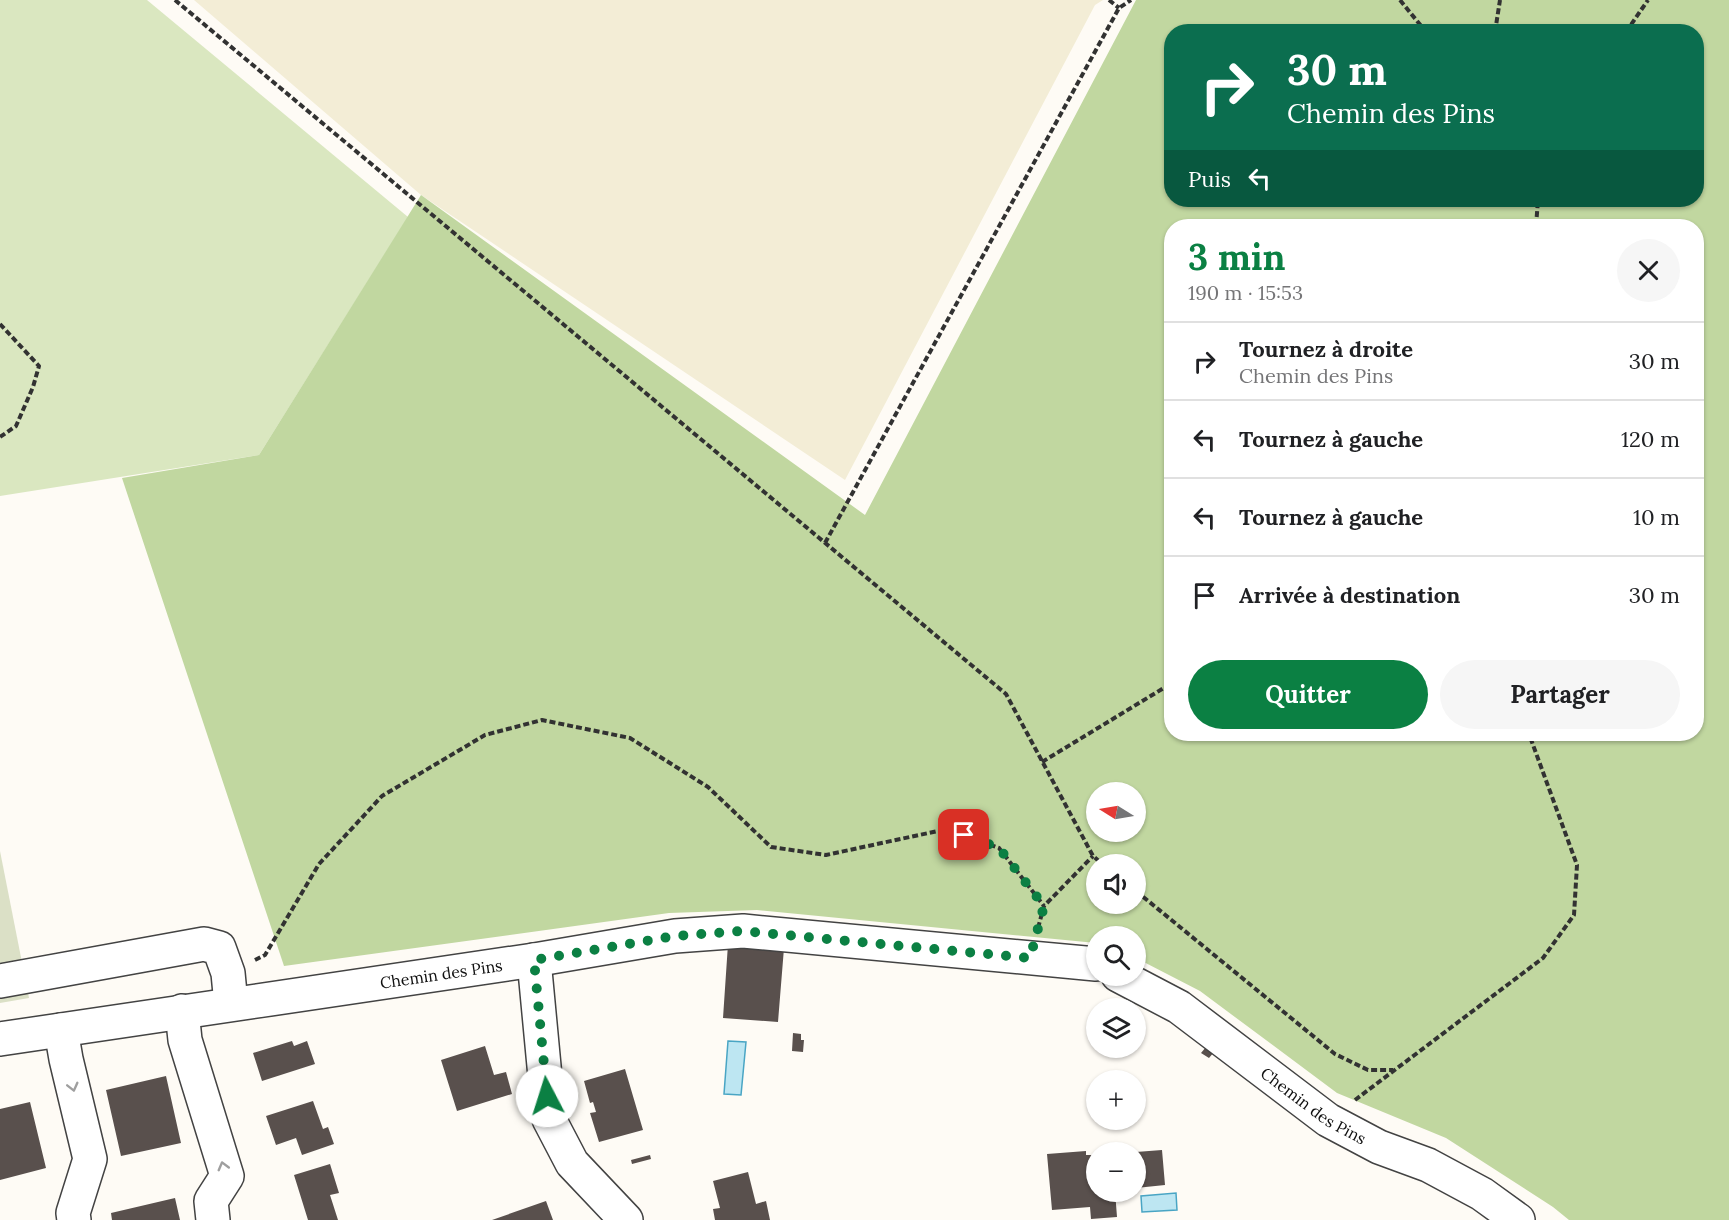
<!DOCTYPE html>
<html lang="fr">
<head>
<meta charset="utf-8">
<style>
	body { margin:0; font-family:Lora,serif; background:#f6f6f6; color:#202124; height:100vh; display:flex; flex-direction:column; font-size:22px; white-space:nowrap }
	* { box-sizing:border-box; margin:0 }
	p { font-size:20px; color:#757577 }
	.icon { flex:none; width:33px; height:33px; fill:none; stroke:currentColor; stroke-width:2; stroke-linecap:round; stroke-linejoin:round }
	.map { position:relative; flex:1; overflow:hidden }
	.drawer { position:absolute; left:1164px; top:219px; width:540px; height:522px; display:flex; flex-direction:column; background:#fff; border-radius:24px; box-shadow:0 2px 4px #0004 }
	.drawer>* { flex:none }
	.guide { position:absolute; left:1164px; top:24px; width:540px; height:183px; border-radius:24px; box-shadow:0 2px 4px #0004; background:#0b6e4f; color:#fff; overflow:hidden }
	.needle { width:39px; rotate:281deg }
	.controls { position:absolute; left:1086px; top:782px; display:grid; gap:12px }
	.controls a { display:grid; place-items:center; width:60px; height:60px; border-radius:50%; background:#fff; box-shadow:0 2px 4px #0004; font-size:30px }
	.pin { position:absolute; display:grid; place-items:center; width:51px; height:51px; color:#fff; margin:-26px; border-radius:12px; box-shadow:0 3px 9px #0006 }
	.me { position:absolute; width:66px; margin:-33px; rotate:355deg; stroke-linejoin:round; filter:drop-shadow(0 0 4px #0008) }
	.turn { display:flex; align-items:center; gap:21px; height:126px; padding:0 24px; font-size:27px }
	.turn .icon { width:78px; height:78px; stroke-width:2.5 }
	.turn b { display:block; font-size:42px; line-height:51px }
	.then { display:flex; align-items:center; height:57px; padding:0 24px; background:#0003; gap:12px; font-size:22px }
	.round { display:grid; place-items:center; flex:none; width:63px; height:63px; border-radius:32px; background:#f6f6f6 }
	.head { display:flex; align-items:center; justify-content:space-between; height:102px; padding:0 24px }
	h1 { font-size:36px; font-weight:800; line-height:45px; color:#0b8043 }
	.primary-button { display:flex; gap:12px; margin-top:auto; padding:12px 24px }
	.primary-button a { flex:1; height:69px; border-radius:36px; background:#0b8043; color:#fff; font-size:24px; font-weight:800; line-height:69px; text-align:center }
	.primary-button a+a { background:#f6f6f6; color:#202124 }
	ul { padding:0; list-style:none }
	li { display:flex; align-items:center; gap:18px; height:78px; padding:0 24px; border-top:2px solid #e0e0e0 }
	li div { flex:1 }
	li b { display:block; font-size:22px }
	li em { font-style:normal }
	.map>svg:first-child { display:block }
	.farmland { fill:#f3edd6 }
	.green { fill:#dae7c0 }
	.forest { fill:#c1d7a0; fill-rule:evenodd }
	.cemetery { fill:#dbe0c6 }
	.water { fill:#bde6f2; stroke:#49a5c4; stroke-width:1.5 }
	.building { fill:#59504d }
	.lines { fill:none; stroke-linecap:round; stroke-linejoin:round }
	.minor-casing { stroke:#434343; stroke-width:36 }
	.path { stroke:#323232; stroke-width:4; stroke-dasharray:6 3; stroke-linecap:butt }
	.minor { stroke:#fff; stroke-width:33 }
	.oneway { stroke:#9f9f9f }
	.route { stroke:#0b8043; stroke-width:10; stroke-dasharray:0 18 }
	.labels { text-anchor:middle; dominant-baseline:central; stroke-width:6; stroke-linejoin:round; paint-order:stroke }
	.street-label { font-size:16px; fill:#101010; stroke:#fff }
</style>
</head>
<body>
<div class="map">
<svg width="1729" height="1220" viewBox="0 0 1729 1220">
	<rect width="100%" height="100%" fill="#fefbf5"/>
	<path class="farmland" d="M 194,0 L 1103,0 L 1095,5 L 845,480 L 421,195 Z"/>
	<path class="green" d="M 0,0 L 147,0 L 408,217 L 259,455 L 0,496 Z"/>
	<path class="forest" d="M 1136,0 L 1729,0 L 1729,1220 L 1569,1220 L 1553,1207 L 1446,1138 L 1337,1093 L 1200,991 L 1136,958 L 1136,936 L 1096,936 L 1096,943 L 757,910 L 669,913 L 284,966 L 122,478 L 259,455 L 421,195 L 865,515 ZM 1172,32 L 1696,32 L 1696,200 L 1172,200 ZM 1172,226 L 1696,226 L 1696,734 L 1172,734 ZM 1096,792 L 1136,792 L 1136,831 L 1096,831 ZM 1096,864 L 1136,864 L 1136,903 L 1096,903 Z"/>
	<path class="cemetery" d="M 0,851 L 29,998 L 0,1003 Z"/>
	<path class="water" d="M 728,1041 L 746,1042 L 741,1095 L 724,1094 Z
		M 1176,1193 L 1177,1210 L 1142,1212 L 1141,1196 Z"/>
	<path class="building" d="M 728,944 L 784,948 L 778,1022 L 723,1018 Z
		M 793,1033 L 801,1034 L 801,1040 L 804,1040 L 803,1052 L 792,1051 Z
		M 292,1041 L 294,1046 L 307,1041 L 315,1064 L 262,1081 L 253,1053 Z
		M 485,1046 L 494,1075 L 506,1072 L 512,1094 L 457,1111 L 441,1060 Z
		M 1206,1047 L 1214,1052 L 1209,1058 L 1201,1053 Z
		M 625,1069 L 643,1130 L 599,1142 L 590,1113 L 596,1112 L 593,1102 L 590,1103 L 584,1081 Z
		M 166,1076 L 181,1143 L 121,1156 L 106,1090 Z
		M 313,1101 L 323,1129 L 328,1127 L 334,1144 L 302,1155 L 296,1138 L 276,1145 L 266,1116 Z
		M 30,1102 L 46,1168 L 0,1180 L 0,1109 Z
		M 1162,1150 L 1165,1185 L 1136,1188 L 1136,1152 Z
		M 1086,1151 L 1086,1155 L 1096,1155 L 1096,1191 L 1115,1191 L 1117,1217 L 1091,1219 L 1090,1207 L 1052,1210 L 1047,1154 Z
		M 650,1155 L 651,1159 L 632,1164 L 631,1160 Z
		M 330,1164 L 339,1193 L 330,1195 L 338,1220 L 308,1220 L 294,1175 Z
		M 748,1172 L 756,1204 L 766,1201 L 770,1220 L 715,1220 L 713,1209 L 720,1208 L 713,1181 Z
		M 175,1198 L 180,1220 L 112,1220 L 111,1213 Z
		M 546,1201 L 553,1220 L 492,1220 Z"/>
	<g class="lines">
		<defs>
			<g id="minor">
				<path d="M 534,960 L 549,1119 L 572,1163 L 626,1220"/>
				<path id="s1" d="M 1118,975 L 1179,1007 L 1328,1120 L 1379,1147 L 1428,1165 L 1482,1194 L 1518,1220"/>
				<path d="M 0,981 L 204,944 L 219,948 L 228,973 L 231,1004"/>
				<path d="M 182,1011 L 185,1040 L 227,1176 L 211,1201 L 213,1220"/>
				<path d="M 61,1030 L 66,1059 L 90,1159 L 73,1213 L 74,1220"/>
				<path id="s2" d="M 0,1039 L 534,960 L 675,936 L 743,931 L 1096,964"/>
			</g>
		</defs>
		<use href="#minor" class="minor-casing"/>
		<path class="path" d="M 175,0 L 1006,694 L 1093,856 L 1102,864
			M 1109,0 L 1119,8
			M 1400,0 L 1426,32
			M 1495,32 L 1500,0
			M 1626,32 L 1648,0
			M 1536,226 L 1538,200
			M 0,324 L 39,366 L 33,387 L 16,426 L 0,437
			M 825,543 L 1119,8 L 1131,0
			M 1042,762 L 1172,683
			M 1136,891 L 1335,1054 L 1368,1070 L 1393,1070
			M 1038,928 L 1044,906 L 1093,856
			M 255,960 L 265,955 L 319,864 L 382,796 L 485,735 L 542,720 L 630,738 L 708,787 L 771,847 L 826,855 L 947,829 L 999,848 L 1044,906
			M 1355,1100 L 1543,958 L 1574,915 L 1577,865 L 1529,734"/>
		<use href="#minor" class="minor"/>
	</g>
	<defs><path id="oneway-chevron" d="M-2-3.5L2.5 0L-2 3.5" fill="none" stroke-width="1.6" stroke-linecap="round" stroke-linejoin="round" transform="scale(1.5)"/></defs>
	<g class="oneway">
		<use href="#oneway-chevron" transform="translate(73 1087) rotate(76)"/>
		<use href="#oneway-chevron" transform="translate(223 1166) rotate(-105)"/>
	</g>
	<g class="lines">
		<path class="route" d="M 547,1096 L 534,960 L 675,936 L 742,931 L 1030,958 L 1044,906 L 999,848 L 964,835"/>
	</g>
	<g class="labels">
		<g class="street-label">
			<text stroke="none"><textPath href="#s2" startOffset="446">Chemin des Pins</textPath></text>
			<text stroke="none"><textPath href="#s1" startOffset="236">Chemin des Pins</textPath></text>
		</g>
	</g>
</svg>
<div class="controls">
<a><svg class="needle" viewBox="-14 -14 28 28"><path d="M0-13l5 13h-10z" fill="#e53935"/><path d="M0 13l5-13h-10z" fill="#757577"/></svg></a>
<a><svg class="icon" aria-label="sound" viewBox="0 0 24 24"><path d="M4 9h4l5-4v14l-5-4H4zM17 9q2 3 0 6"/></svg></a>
<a><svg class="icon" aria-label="search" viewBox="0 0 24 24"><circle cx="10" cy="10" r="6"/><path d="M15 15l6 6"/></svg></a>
<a><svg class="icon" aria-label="layers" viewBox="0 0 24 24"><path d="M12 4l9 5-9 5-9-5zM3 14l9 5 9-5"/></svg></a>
<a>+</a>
<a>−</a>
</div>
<div class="pin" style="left:964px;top:835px;background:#d93025"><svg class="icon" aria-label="arrive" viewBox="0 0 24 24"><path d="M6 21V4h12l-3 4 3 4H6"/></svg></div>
<svg class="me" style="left:547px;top:1096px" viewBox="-20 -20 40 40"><circle r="19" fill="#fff"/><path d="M0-13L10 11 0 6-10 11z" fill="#0b8043"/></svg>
<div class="guide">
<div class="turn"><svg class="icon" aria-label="right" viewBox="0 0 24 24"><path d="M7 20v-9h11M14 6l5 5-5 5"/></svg><div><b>30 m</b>Chemin des Pins</div></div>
<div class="then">Puis<svg class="icon" aria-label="left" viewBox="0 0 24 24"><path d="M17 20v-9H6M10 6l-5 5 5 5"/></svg></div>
</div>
<section class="drawer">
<div class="head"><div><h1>3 min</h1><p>190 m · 15:53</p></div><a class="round"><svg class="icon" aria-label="close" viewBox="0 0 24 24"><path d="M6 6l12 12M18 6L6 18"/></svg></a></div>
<ul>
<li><svg class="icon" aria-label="right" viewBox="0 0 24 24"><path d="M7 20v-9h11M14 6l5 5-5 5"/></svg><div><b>Tournez à droite</b><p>Chemin des Pins</p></div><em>30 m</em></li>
<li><svg class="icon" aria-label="left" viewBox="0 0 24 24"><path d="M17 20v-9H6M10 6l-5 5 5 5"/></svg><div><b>Tournez à gauche</b></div><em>120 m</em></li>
<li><svg class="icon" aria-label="left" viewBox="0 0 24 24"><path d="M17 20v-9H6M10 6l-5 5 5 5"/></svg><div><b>Tournez à gauche</b></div><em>10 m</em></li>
<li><svg class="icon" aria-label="arrive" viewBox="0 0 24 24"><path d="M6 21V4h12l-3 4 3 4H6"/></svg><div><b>Arrivée à destination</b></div><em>30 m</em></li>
</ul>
<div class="primary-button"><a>Quitter</a><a>Partager</a></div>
</section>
</div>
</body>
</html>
